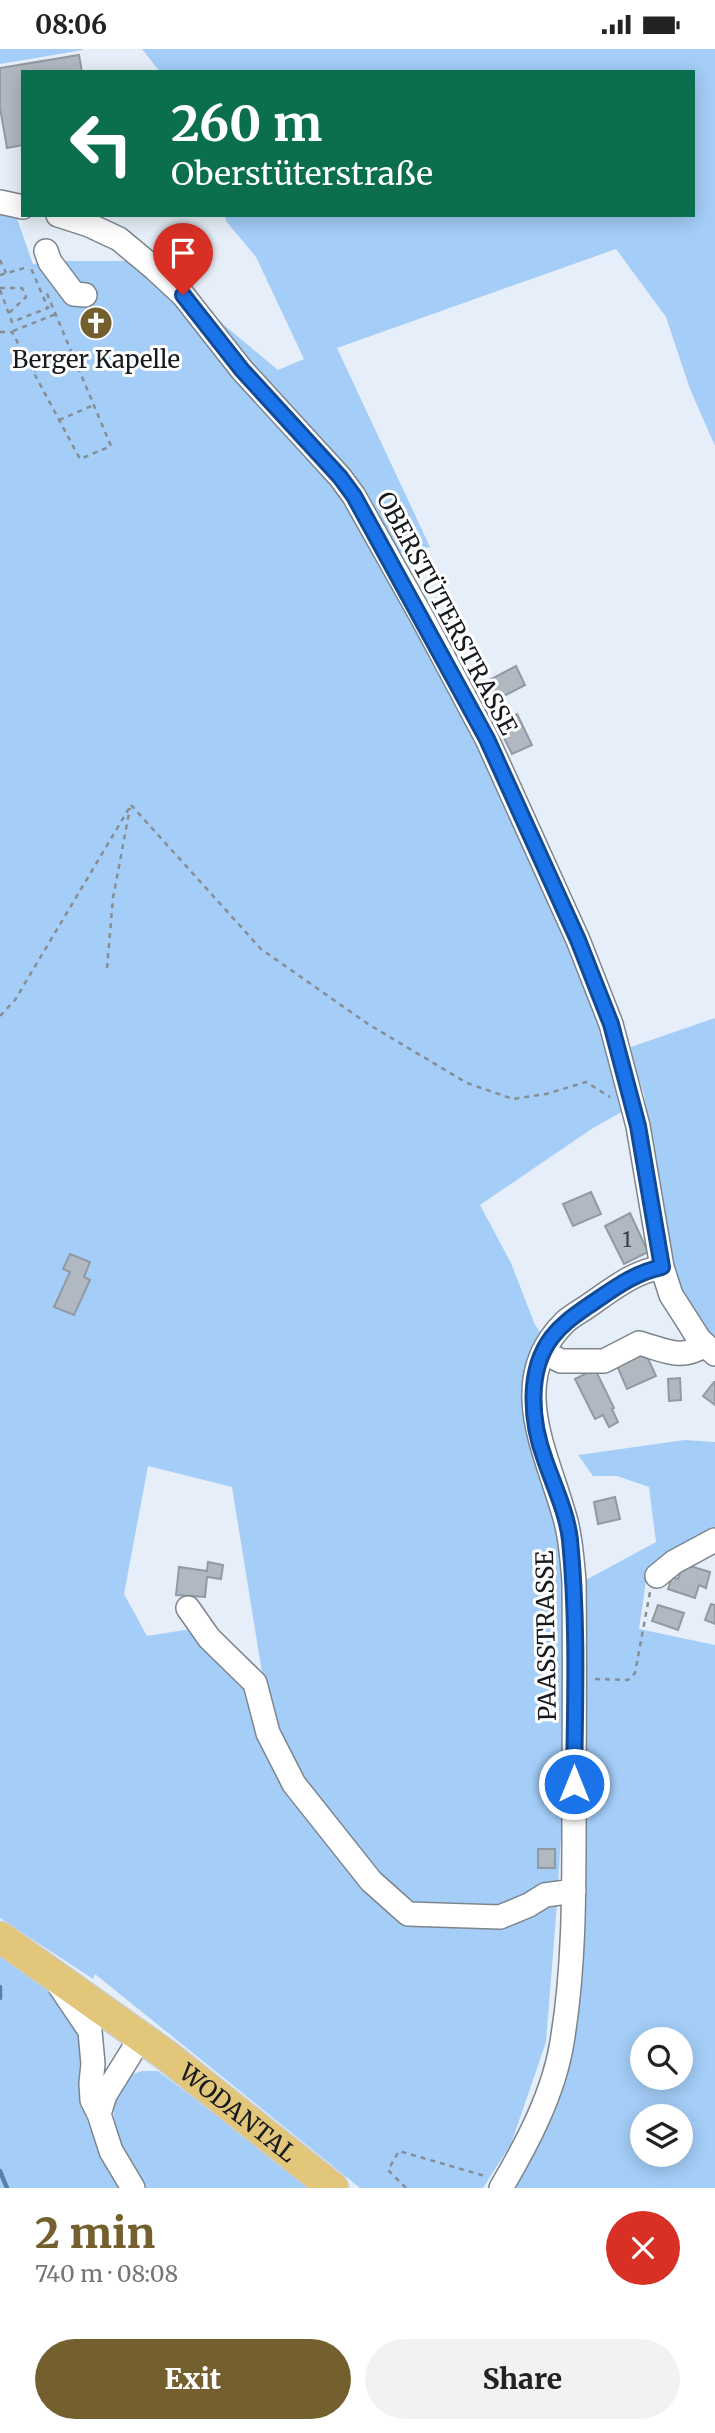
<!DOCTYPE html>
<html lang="en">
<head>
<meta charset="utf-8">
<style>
	body { margin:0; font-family:Merriweather,serif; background:#f2f2f2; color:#222; height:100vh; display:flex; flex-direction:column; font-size:26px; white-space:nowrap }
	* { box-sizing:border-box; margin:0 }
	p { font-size:23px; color:#767676 }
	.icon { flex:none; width:38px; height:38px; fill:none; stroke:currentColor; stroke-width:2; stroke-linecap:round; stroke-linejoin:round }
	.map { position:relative; height:2139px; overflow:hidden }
	.drawer { display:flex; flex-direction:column; background:#fff; flex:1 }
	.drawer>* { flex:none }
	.banner { position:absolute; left:21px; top:21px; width:674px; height:147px; border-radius:0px; box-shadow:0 4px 18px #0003; background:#0b6e4f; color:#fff; overflow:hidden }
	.controls { position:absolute; left:630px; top:1978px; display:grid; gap:14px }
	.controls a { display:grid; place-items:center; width:63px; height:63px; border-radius:50%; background:#fff; box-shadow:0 4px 18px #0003; font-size:35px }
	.pin { position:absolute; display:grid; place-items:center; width:60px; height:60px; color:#fff; margin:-72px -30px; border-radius:50% 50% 50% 0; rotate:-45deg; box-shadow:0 0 7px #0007 }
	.pin .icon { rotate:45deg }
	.me { position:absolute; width:77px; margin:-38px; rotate:0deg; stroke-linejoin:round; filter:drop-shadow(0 0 5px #0008) }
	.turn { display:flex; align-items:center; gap:24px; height:147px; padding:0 35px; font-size:32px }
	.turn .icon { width:91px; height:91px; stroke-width:2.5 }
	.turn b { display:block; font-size:49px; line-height:60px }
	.round { display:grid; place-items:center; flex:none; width:74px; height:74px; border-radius:37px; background:#f2f2f2 }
	.summary { display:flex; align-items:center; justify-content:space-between; height:119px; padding:0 35px }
	h1 { font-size:42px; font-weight:800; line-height:52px; color:#745f2f }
	.cta { display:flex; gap:14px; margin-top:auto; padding:14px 35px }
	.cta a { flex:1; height:80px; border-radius:42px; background:#745f2f; color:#fff; font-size:28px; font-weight:800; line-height:80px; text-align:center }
	.cta a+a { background:#f2f2f2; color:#222 }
	.status { display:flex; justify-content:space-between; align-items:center; height:49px; padding:0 35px; background:#fff; direction:ltr }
	.status svg { height:19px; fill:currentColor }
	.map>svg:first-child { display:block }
	.green { fill:#a4cef8; fill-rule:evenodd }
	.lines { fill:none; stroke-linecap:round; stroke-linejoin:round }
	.stream { stroke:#5980a6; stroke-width:4.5 }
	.building { fill:#b0b9c2; stroke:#919aa3; stroke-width:2 }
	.minor-casing { stroke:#7c858e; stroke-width:26 }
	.major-casing { stroke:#cccccd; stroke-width:33 }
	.path { stroke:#878d94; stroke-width:2.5; stroke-dasharray:5 5; stroke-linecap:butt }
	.minor { stroke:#fff; stroke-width:23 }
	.major { stroke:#e2c67a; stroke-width:30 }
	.route-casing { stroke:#114b97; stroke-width:18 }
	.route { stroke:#1a73e8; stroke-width:12 }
	.labels { text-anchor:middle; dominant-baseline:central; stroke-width:6; stroke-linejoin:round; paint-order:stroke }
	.number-label { font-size:21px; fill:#3c4146 }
	.poi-label { font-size:24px; fill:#16191d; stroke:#fff }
	.street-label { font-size:24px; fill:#16191d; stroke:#fff }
</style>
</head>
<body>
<div class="status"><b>08:06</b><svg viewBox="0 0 49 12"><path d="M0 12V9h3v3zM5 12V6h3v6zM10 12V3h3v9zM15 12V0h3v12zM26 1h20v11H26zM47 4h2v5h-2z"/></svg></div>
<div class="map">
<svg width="715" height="2139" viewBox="0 0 715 2139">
	<rect width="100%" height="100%" fill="#e6eff9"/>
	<path class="green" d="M 0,0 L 83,0 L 83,1 L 0,15 Z
		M 142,0 L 715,0 L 715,397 L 690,340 L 666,268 L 616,200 L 337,299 L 430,498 L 394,505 L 483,694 L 573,893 L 627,1060 L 593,1079 L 480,1156 L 511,1214 L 535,1276 L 544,1288 L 535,1302 L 563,1468 L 571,1616 L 557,1855 L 546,1993 L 511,2095 L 483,2139 L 360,2139 L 95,1925 L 93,1930 L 0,1869 L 0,161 L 15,164 L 33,215 L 59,212 L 134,212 L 200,256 L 278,321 L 304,310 L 256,208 L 226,172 L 225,166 L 693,166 L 693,23 L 160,23 ZM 148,1417 L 232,1438 L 264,1636 L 197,1579 L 147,1587 L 124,1545 Z
		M 715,969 L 715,1296 L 683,1251 L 669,1212 L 644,1045 L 628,999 Z
		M 685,1391 L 715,1393 L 715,1485 L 647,1525 L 639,1580 L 715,1596 L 715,2139 L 512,2139 L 545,2076 L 571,2007 L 577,1940 L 584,1532 L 656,1493 L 649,1438 L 617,1427 L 593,1427 L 578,1406 ZM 642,1990 L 681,1990 L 681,2028 L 642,2028 ZM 642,2067 L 681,2067 L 681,2105 L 642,2105 Z
		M 0,1900 C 26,1923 60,1945 76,1976 C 86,1995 79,2019 81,2040 C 84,2077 102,2107 120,2139 L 0,2139 Z
		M 143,2022 L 158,2022 L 313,2139 L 146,2139 C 129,2109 100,2071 121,2037 C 127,2028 133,2024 143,2022 Z"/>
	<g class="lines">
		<path class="stream" d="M 0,1938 L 0,1949
			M 0,2122 L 7,2139"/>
	</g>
	<path class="building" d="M 79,6 L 82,23 L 23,23 L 23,96 L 7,99 L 0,59 L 0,19 Z
		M 98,261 L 108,282 L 94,288 L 84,267 Z
		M 516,617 L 525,636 L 496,651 L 486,633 Z
		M 517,665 L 532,696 L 512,705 L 497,675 Z
		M 591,1143 L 601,1165 L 573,1177 L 563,1155 Z
		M 630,1164 L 648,1203 L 624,1215 L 605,1177 Z
		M 70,1205 L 90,1213 L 84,1228 L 90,1231 L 74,1266 L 54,1258 L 70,1223 L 63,1220 Z
		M 642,1297 L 656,1327 L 627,1340 L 614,1310 Z
		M 595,1320 L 614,1359 L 612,1360 L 618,1373 L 609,1378 L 603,1366 L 595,1370 L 575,1330 Z
		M 680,1329 L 681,1351 L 669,1352 L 668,1330 Z
		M 714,1333 L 715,1333 L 715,1356 L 703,1347 Z
		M 615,1448 L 620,1470 L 598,1475 L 594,1453 Z
		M 208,1513 L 223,1516 L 221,1530 L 207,1528 L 205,1548 L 176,1546 L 179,1518 L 207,1522 Z
		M 683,1515 L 710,1523 L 706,1539 L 699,1536 L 695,1549 L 668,1540 L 672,1528 L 678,1530 Z
		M 711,1555 L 715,1556 L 715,1575 L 705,1571 Z
		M 658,1556 L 684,1564 L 678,1581 L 652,1572 Z
		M 538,1800 L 555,1800 L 555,1819 L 538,1819 Z"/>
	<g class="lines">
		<defs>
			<path id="minor" d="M 0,153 L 23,158
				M 58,166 L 89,176 L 119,190 L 155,220 L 183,246 L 242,321 L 340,428 L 354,447 L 423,570 L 487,690 L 578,891 L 611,975 L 638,1077 L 662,1218 L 671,1246 L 687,1271 L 699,1290 L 715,1305
				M 46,202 L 50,213 L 74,245 L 85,246
				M 543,1303 L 561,1312 L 604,1312 L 639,1294 C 665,1301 680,1312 705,1296
				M 657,1527 L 674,1513 L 715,1491
				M 188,1559 L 209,1589 L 255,1634 L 268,1684 L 294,1735 L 371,1832 L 408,1865 L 500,1868 L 529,1856 L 545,1846 L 574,1842
				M 59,1936 L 90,1982 L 93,2015 L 91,2034 L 92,2051 L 99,2065 L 111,2102 L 133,2139
				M 99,2065 L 105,2046 L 141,1988
				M 501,2139 C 527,2095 554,2044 562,1993 C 574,1922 574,1848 574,1776 C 574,1695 575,1613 574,1532 C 572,1511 571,1489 565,1469 C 547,1403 505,1332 565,1273 C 573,1266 583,1261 591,1255 C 614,1239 634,1223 662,1218"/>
			<g id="major">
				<path id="s1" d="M 0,1888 L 166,2006 L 333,2139"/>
			</g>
		</defs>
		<use href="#minor" class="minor-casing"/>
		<use href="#major" class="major-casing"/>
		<path class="path" d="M 0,211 L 6,224
			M 0,226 L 28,218
			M 0,239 L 22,239 L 26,248 L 9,264
			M 0,241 L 12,273 L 48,259 L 30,217
			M 13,282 L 56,265
			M 0,283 L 12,283 L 80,410 L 111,397 L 45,240
			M 34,322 L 72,305
			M 59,371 L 94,356
			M 131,756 L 261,900 L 368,975 L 467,1034 L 513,1050 L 546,1045 L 586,1033 L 610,1048
			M 107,919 L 113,849 L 130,759
			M 0,967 L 15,951 L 131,756
			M 595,1630 L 628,1631 L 635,1624 L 650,1543
			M 406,2139 L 388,2121 L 399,2102 L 485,2127"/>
		<use href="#minor" class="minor"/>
		<use href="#major" class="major"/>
	</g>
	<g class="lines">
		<defs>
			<path id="route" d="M 183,246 L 242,321 L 340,428 L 354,447 L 487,690 L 578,891 L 611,975 L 638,1077 L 662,1218 C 633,1224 612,1241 588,1257 C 574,1267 562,1275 552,1288 C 526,1322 531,1373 545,1411 C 554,1437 567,1464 570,1491 C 578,1572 575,1654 574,1735"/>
		</defs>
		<use href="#route" class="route-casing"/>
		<use href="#route" class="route"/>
	</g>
	<defs>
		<symbol id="church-disc" viewBox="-11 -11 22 22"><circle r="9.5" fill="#745f2f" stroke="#fff"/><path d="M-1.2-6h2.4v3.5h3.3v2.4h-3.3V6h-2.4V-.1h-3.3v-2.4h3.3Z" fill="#fff"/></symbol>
	</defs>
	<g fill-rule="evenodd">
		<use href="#church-disc" x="77" y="255" width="38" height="38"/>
	</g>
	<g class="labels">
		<g class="number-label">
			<text x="627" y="1190">1</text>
		</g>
		<g class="poi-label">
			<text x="96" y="310">Berger Kapelle</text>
		</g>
		<g class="street-label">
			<text transform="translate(447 564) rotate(62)">OBERSTÜTERSTRASSE</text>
			<text transform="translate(546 1587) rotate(-91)">PAASSTRASSE</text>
			<text stroke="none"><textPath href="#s1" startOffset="296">WODANTAL</textPath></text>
		</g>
	</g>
</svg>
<div class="controls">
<a><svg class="icon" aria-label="search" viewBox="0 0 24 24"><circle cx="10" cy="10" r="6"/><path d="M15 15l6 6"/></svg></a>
<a><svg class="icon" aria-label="layers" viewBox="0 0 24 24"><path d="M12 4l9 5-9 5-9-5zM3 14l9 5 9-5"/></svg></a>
</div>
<div class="pin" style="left:183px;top:246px;background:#d93025"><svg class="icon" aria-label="arrive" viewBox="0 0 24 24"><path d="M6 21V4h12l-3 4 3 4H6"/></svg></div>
<svg class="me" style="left:574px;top:1735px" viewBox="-20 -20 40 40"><circle r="17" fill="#1a73e8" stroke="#fff" stroke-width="3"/><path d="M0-11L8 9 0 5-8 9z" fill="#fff"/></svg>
<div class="banner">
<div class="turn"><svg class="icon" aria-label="left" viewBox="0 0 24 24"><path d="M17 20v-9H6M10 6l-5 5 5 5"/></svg><div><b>260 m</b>Oberstüterstraße</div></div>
</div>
</div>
<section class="drawer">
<div class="summary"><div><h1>2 min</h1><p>740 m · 08:08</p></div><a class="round" style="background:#d93025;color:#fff"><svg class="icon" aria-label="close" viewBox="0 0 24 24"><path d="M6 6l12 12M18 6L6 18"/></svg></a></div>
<div class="cta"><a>Exit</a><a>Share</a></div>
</section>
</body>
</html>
